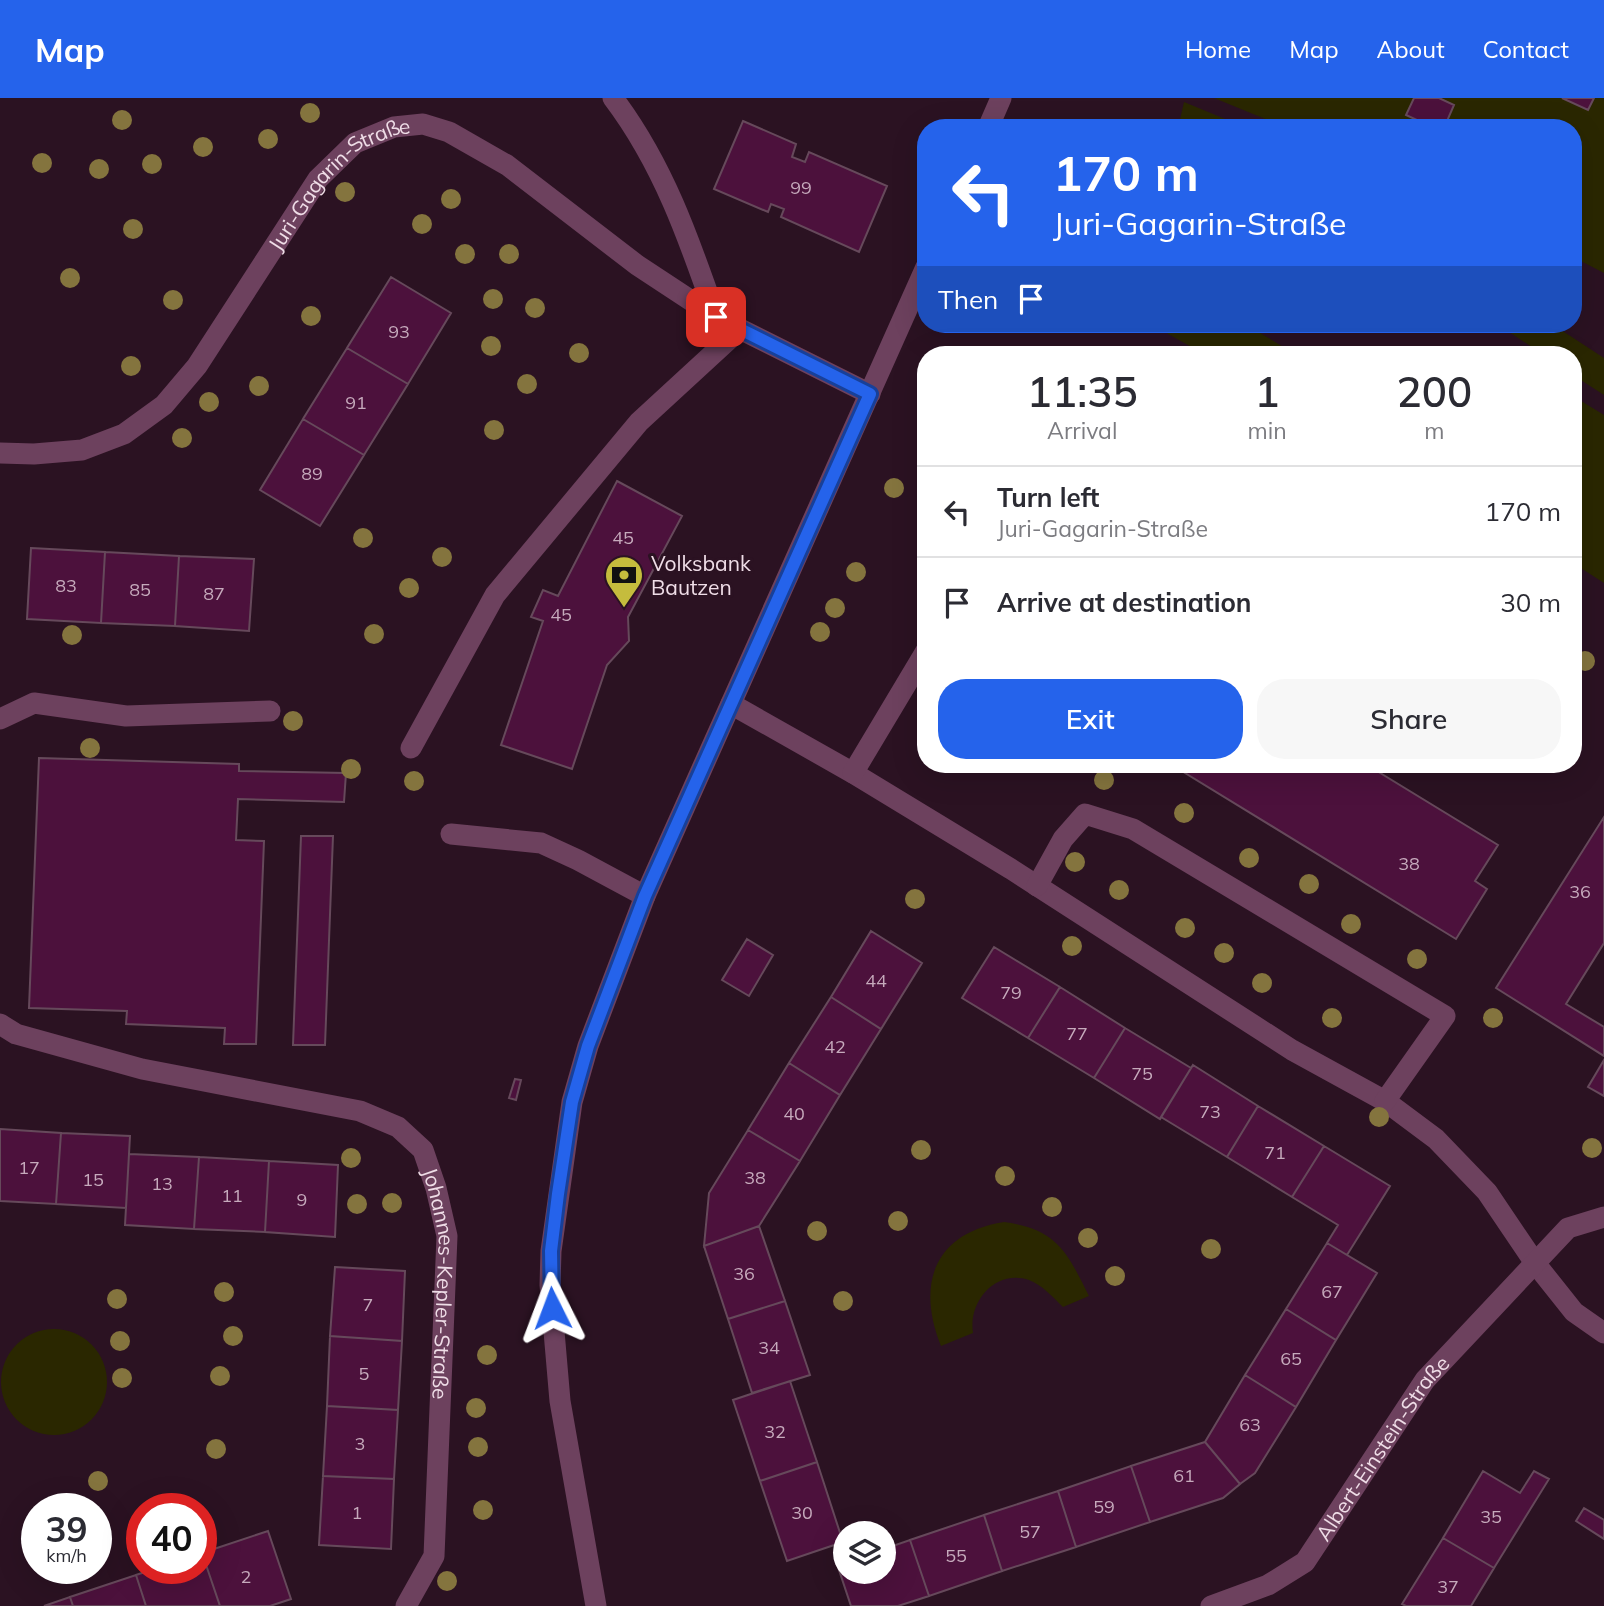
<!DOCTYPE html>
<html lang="en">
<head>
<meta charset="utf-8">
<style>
	body { margin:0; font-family:Mulish,sans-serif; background:#f7f7f7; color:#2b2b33; height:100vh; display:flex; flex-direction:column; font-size:26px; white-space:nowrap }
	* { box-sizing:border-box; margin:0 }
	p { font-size:23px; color:#7c7c81 }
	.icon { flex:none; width:38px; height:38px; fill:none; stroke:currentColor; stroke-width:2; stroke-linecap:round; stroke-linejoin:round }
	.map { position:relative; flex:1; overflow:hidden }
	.details { position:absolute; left:917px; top:248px; width:665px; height:427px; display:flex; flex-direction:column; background:#fff; border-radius:28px; box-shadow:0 7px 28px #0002 }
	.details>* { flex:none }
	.top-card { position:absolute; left:917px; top:21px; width:665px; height:214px; border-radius:28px; box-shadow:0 7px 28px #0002; background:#2563eb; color:#fff; overflow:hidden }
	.buttons { position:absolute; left:833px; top:1423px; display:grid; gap:14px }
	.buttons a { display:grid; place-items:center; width:63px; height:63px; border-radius:50%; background:#fff; box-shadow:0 7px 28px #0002; font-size:35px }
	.speed { position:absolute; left:21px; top:1395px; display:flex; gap:14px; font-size:35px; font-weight:700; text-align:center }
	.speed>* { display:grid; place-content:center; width:91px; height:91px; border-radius:50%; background:#fff; box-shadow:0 7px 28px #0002; line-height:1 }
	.speed small { font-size:18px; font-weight:400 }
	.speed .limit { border:10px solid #d22; background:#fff; color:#111 }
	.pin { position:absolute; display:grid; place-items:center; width:60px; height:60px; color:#fff; margin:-30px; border-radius:14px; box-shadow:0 4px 10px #0006 }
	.me { position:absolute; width:77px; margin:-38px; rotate:357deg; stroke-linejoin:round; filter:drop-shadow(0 0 5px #0008) }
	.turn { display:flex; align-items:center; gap:24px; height:147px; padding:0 21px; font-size:32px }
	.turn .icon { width:91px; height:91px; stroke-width:2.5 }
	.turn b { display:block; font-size:49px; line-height:60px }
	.then { display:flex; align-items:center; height:66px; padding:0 21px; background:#0003; gap:14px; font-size:26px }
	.eta { display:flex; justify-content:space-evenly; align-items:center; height:119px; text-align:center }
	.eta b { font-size:42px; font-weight:600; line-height:49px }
	.cta { display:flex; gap:14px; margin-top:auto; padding:14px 21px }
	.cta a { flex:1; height:80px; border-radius:28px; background:#2563eb; color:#fff; font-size:28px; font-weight:600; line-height:80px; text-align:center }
	.cta a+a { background:#f7f7f7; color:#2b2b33 }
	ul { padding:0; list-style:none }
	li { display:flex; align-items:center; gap:21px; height:91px; padding:0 21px; border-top:2px solid #e1e1e2 }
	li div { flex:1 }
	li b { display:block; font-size:26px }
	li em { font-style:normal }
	header { display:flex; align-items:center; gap:42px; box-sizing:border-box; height:98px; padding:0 35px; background:#2563eb; color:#fff }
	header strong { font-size:33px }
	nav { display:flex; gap:38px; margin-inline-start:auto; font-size:24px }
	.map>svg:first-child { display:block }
	.green { fill:#2a2700 }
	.building { fill:#4c113c; stroke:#66495b; stroke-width:2 }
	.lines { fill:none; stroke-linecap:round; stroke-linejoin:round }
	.minor { stroke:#6d415e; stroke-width:21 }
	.tree { fill:#84743e }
	.route-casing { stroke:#184099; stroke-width:18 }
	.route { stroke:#2563eb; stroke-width:12 }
	.labels { text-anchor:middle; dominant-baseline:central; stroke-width:6; stroke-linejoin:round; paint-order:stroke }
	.number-label { font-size:18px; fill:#c6aabc }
	.street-label { font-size:21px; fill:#efdde7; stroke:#2b1222 }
	.poi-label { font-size:21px; fill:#efdde7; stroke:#2b1222; text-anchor:start }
</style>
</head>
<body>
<header>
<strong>Map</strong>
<nav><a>Home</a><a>Map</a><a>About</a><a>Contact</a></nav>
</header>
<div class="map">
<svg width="1604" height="1508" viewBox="0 0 1604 1508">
	<rect width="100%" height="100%" fill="#2b1222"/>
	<path class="green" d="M 1214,0 L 1604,0 L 1604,175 L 1573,159 L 1573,30 L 1287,30 Z
		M 1184,4 L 1247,30 L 1178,30 Z
		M 1163,226 L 1249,226 L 1250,229 L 1297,257 L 1206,257 L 1168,236 Z
		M 1497,226 L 1552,226 L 1604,260 L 1604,297 L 1573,277 L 1573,257 L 1544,257 Z
		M 1573,298 L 1604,317 L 1604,485 L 1573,465 Z
		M 1004,1124 C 1057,1131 1067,1154 1089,1198 L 1063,1209 C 1053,1199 1042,1187 1029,1182 C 996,1171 968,1203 973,1235 L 941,1248 C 916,1186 934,1135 1004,1124 Z
		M1 1284a53 53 0 1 1 106 0a53 53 0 1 1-106 0Z"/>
	<path class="building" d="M 1414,0 L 1439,0 L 1454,7 L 1444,30 L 1434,30 L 1406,17 Z
		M 1562,0 L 1594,0 L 1588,12 Z
		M 743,23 L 796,46 L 792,59 L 805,64 L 809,54 L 887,88 L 859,154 L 781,119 L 784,111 L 771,106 L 768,114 L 714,91 Z
		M 391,179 L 451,215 L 408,286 L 347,250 Z
		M 347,250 L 408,286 L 364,357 L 303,321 Z
		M 303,321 L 364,357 L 320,428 L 260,392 Z
		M 617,383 L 682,418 L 628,519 L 629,543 L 607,567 L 572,671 L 501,647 L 543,523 L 531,519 L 543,492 L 558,498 Z
		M 31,450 L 105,454 L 101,525 L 27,521 Z
		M 105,454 L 179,458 L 175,528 L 101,525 Z
		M 179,458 L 254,461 L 249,533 L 175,528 Z
		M 39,660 L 239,666 L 239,673 L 346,675 L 344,704 L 238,701 L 236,742 L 264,743 L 256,946 L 224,946 L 225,930 L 126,926 L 127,913 L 29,910 Z
		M 1172,667 L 1367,667 L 1498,747 L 1475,783 L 1487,791 L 1456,841 Z
		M 1604,719 L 1604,845 L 1566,906 L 1604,929 L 1604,958 L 1496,890 Z
		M 301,738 L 333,738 L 325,947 L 293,947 Z
		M 871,833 L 922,865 L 881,931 L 831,899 Z
		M 747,841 L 773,857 L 749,898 L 722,882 Z
		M 994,849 L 1060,889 L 1028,940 L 962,900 Z
		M 1060,889 L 1125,930 L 1094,980 L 1028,940 Z
		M 831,899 L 881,931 L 840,997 L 789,965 Z
		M 1125,930 L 1191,970 L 1160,1021 L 1094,980 Z
		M 1604,962 L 1604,998 L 1588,989 Z
		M 789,965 L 840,997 L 800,1063 L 748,1032 Z
		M 1193,967 L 1258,1008 L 1227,1059 L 1161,1019 Z
		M 515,981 L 521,982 L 516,1002 L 509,1000 Z
		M 1258,1008 L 1324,1048 L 1292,1099 L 1227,1059 Z
		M 0,1031 L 61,1035 L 56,1106 L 0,1103 Z
		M 748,1032 L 800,1063 L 759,1128 L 704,1148 L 709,1095 Z
		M 61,1035 L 130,1038 L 126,1110 L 56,1106 Z
		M 1324,1048 L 1390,1088 L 1347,1157 L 1327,1145 L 1338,1127 L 1292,1099 Z
		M 129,1056 L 199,1059 L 194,1131 L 125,1127 Z
		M 199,1059 L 269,1063 L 265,1134 L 194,1131 Z
		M 269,1063 L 338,1067 L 335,1139 L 265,1134 Z
		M 759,1128 L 785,1203 L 728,1221 L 704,1148 Z
		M 1327,1145 L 1377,1175 L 1336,1242 L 1286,1211 Z
		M 335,1169 L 405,1173 L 402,1243 L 330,1238 Z
		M 785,1203 L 810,1277 L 752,1295 L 728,1221 Z
		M 1286,1211 L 1336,1242 L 1296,1309 L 1245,1277 Z
		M 330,1238 L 402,1243 L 398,1312 L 327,1308 Z
		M 1245,1277 L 1296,1309 L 1255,1375 L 1240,1386 L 1205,1344 Z
		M 790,1283 L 817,1364 L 760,1383 L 733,1302 Z
		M 327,1308 L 398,1312 L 394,1381 L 323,1378 Z
		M 1205,1344 L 1240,1386 L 1223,1400 L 1150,1424 L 1131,1368 Z
		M 817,1364 L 843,1444 L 787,1463 L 760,1383 Z
		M 1131,1368 L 1150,1424 L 1076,1449 L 1058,1393 Z
		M 1483,1373 L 1520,1395 L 1534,1373 L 1549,1381 L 1494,1470 L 1443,1440 Z
		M 323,1378 L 394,1381 L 391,1451 L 319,1447 Z
		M 1058,1393 L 1076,1449 L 1002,1473 L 984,1417 Z
		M 1584,1410 L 1604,1422 L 1604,1441 L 1576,1423 Z
		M 984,1417 L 1002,1473 L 929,1498 L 910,1442 Z
		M 268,1433 L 291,1501 L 270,1508 L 220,1508 L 202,1455 Z
		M 1443,1440 L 1494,1470 L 1471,1508 L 1406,1508 L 1402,1506 Z
		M 910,1442 L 929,1498 L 898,1508 L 851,1508 L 837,1466 L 845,1463 L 845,1474 L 884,1474 L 884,1451 Z
		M 202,1455 L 220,1508 L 146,1508 L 136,1477 L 157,1470 L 201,1470 Z
		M 136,1477 L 146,1508 L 73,1508 L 70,1499 Z
		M 70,1499 L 73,1508 L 44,1508 Z"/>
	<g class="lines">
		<g class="minor">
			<path d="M 613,0 C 663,66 689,141 716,219"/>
			<path d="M 988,30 L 1001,0"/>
			<path id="s1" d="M 0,355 L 34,356 L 82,352 L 124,336 L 164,307 L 197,268 L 318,81 L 355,45 L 394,29 L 423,26 L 449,34 L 507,67 L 637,167 L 716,219 L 870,296"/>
			<path d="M 731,606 L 853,675 L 1011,771 L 1292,952 L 1385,1003 L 1436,1041 L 1487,1094 L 1535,1165 L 1574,1214 L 1604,1235"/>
			<path d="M 0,621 L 34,605 L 126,618 L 270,613"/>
			<path d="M 411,650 L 495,497 L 639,324 L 739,232"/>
			<path d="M 853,675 L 926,553"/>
			<path d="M 451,736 L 541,745 L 578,762 L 645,798"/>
			<path d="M 1037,788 L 1063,741 L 1085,716 L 1133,731 L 1445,918 L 1385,1003"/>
			<path id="s2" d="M 0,926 L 16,936 L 142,971 L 360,1013 L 398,1029 L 423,1052 L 436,1090 L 447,1138 L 434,1458 L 406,1508"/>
			<path d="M 596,1508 L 560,1303 L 550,1187 L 551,1153 L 572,1004 L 588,948 L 645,798 L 926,169"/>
			<path id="s3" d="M 1211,1508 L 1268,1487 L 1305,1464 L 1425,1282 L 1568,1130 L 1604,1119"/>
		</g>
	</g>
	<g class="tree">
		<circle cx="310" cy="15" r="10"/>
		<circle cx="122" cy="22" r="10"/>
		<circle cx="268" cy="41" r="10"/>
		<circle cx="203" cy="49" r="10"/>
		<circle cx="42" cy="65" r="10"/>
		<circle cx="152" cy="66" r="10"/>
		<circle cx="99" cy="71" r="10"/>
		<circle cx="345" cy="94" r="10"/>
		<circle cx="451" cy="101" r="10"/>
		<circle cx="422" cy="126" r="10"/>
		<circle cx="133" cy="131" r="10"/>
		<circle cx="465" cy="156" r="10"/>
		<circle cx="509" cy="156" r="10"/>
		<circle cx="70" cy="180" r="10"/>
		<circle cx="493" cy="201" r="10"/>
		<circle cx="173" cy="202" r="10"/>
		<circle cx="535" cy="210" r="10"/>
		<circle cx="311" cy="218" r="10"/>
		<circle cx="491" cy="248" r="10"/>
		<circle cx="579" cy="255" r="10"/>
		<circle cx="131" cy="268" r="10"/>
		<circle cx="527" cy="286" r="10"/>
		<circle cx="259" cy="288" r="10"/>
		<circle cx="209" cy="304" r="10"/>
		<circle cx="494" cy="332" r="10"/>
		<circle cx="182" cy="340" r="10"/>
		<circle cx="894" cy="390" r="10"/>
		<circle cx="363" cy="440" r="10"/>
		<circle cx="442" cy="459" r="10"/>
		<circle cx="856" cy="474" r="10"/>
		<circle cx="409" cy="490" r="10"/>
		<circle cx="835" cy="510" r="10"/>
		<circle cx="820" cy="534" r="10"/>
		<circle cx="374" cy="536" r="10"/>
		<circle cx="72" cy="537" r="10"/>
		<circle cx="1585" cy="563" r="10"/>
		<circle cx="293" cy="623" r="10"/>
		<circle cx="90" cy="650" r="10"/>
		<circle cx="351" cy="671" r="10"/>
		<circle cx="1104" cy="682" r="10"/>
		<circle cx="414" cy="683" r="10"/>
		<circle cx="1184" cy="715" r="10"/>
		<circle cx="1249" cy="760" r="10"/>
		<circle cx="1075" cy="764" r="10"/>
		<circle cx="1309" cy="786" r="10"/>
		<circle cx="1119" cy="792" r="10"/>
		<circle cx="915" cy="801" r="10"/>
		<circle cx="1351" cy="826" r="10"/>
		<circle cx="1185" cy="830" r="10"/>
		<circle cx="1072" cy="848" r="10"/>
		<circle cx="1224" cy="855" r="10"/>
		<circle cx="1417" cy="861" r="10"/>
		<circle cx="1262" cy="885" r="10"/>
		<circle cx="1332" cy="920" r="10"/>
		<circle cx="1493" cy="920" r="10"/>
		<circle cx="1379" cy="1019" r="10"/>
		<circle cx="1592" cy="1050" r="10"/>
		<circle cx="921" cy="1052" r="10"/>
		<circle cx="351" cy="1060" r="10"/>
		<circle cx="1005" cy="1078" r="10"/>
		<circle cx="392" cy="1105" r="10"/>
		<circle cx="357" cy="1106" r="10"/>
		<circle cx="1052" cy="1109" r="10"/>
		<circle cx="898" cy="1123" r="10"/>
		<circle cx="817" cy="1133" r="10"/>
		<circle cx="1088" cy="1140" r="10"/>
		<circle cx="1211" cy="1151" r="10"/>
		<circle cx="1115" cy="1178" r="10"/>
		<circle cx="224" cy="1194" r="10"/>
		<circle cx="117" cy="1201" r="10"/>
		<circle cx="843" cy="1203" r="10"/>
		<circle cx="233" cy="1238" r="10"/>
		<circle cx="120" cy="1243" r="10"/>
		<circle cx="487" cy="1257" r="10"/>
		<circle cx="220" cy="1278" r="10"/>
		<circle cx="122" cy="1280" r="10"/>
		<circle cx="476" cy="1310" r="10"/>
		<circle cx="478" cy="1349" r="10"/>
		<circle cx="216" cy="1351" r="10"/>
		<circle cx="98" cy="1383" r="10"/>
		<circle cx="483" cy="1412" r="10"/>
		<circle cx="447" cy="1483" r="10"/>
	</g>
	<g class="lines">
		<defs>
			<path id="route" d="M 552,1210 L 551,1153 L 558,1096 L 572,1004 L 588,948 L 645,798 L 870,296 L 716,219"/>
		</defs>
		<use href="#route" class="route-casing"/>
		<use href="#route" class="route"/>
	</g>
	<defs>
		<symbol id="bank-pin" viewBox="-11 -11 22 30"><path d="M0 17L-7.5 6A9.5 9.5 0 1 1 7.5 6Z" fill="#c5bc3d" stroke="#2b1222"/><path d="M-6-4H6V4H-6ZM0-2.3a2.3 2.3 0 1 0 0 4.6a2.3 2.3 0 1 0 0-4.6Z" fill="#111"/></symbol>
	</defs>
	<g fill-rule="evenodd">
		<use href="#bank-pin" x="602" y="455" width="44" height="60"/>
	</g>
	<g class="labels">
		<g class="number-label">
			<text x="801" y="89">99</text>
			<text x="399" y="233">93</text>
			<text x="356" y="304">91</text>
			<text x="312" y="375">89</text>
			<text x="623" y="439">45</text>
			<text x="66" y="487">83</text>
			<text x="140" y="491">85</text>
			<text x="214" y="495">87</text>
			<text x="561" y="516">45</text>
			<text x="1409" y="765">38</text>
			<text x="1580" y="793">36</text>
			<text x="876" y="882">44</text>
			<text x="1011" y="894">79</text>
			<text x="1077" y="935">77</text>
			<text x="835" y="948">42</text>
			<text x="1142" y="975">75</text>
			<text x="1210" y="1013">73</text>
			<text x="794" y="1015">40</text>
			<text x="1275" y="1054">71</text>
			<text x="29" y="1069">17</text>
			<text x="755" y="1079">38</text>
			<text x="93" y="1081">15</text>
			<text x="162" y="1085">13</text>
			<text x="232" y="1097">11</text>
			<text x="302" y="1101">9</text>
			<text x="744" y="1175">36</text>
			<text x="1332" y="1193">67</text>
			<text x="368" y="1206">7</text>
			<text x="769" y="1249">34</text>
			<text x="1291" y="1260">65</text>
			<text x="364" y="1275">5</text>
			<text x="1250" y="1326">63</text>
			<text x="775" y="1333">32</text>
			<text x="360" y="1345">3</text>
			<text x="1184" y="1377">61</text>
			<text x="1104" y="1408">59</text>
			<text x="357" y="1414">1</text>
			<text x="802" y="1414">30</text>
			<text x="1491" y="1418">35</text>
			<text x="1030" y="1433">57</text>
			<text x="956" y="1457">55</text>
			<text x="246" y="1478">2</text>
			<text x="1448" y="1488">37</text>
		</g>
		<g class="street-label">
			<text stroke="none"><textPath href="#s1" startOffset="464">Juri-Gagarin-Straße</textPath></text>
			<text stroke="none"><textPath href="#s2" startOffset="583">Johannes-Kepler-Straße</textPath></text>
			<text stroke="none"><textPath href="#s3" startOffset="242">Albert-Einstein-Straße</textPath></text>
		</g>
		<g class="poi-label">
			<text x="651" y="465">Volksbank<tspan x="651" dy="24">Bautzen</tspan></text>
		</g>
	</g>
</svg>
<div class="buttons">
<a><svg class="icon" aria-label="layers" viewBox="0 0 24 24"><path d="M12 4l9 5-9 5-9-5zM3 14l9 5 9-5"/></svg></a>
</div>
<div class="speed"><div>39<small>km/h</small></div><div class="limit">40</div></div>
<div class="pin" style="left:716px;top:219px;background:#d93025"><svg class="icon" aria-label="arrive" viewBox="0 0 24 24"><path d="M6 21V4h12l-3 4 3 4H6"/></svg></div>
<svg class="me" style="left:552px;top:1210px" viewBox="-20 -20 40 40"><path d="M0-17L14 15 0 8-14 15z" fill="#2563eb" stroke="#fff" stroke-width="4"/></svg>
<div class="top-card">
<div class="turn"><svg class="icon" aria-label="left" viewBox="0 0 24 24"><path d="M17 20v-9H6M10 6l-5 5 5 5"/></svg><div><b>170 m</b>Juri-Gagarin-Straße</div></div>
<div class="then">Then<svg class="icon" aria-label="arrive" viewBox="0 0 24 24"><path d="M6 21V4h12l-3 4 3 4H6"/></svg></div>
</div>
<section class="details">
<div class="eta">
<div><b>11:35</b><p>Arrival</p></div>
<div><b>1</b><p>min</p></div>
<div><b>200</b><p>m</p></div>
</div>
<ul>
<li><svg class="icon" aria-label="left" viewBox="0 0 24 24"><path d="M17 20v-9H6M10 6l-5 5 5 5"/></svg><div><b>Turn left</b><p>Juri-Gagarin-Straße</p></div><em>170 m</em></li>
<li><svg class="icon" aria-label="arrive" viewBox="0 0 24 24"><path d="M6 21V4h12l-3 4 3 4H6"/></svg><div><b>Arrive at destination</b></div><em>30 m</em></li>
</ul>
<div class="cta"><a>Exit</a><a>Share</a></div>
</section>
</div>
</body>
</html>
